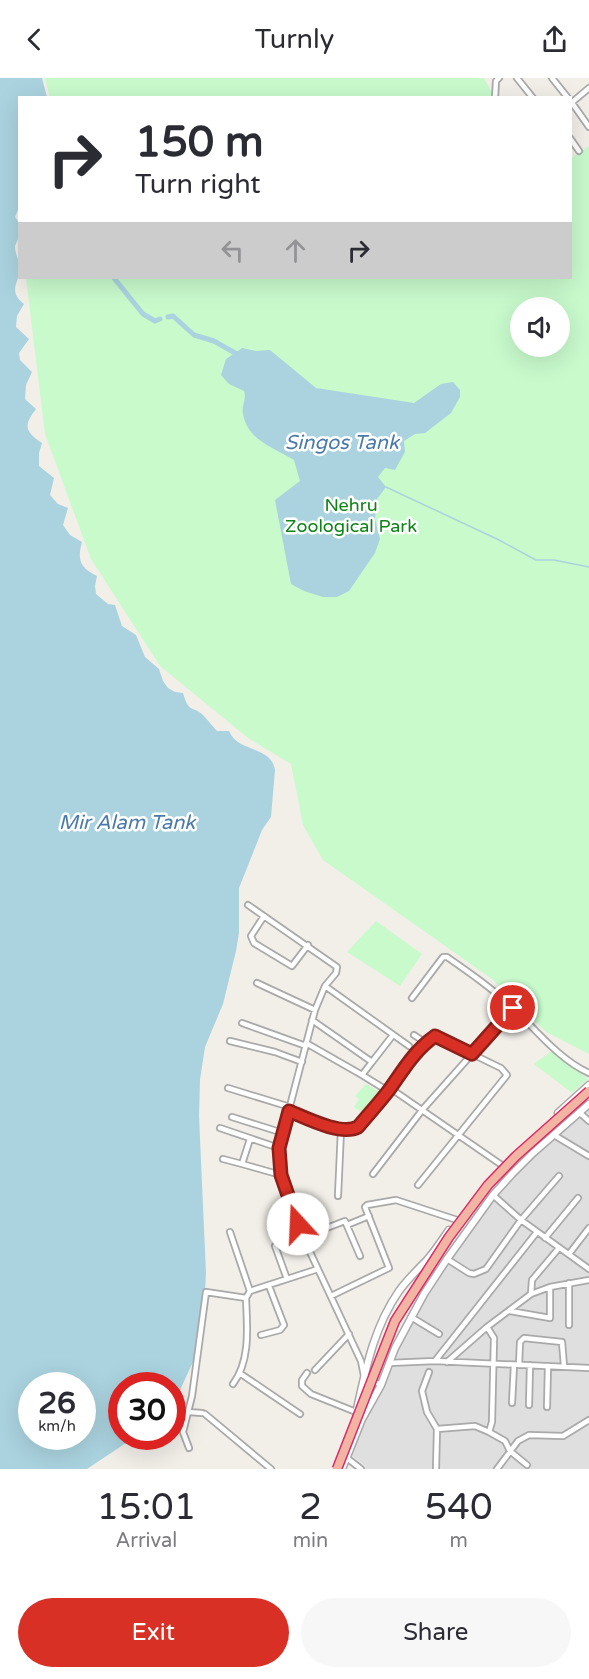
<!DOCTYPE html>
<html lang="en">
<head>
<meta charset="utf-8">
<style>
	body { margin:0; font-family:"Varela Round",sans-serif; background:#f7f7f7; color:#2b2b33; height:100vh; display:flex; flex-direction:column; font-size:22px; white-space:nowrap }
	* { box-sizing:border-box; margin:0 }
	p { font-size:20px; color:#7c7c81 }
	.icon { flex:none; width:33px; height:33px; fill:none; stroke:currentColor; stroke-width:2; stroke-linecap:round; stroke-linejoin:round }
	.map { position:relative; height:1391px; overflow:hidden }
	.drawer { display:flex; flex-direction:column; background:#fff; flex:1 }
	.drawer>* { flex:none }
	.hud { position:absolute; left:18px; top:18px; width:554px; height:183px; border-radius:0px; box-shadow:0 6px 24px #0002; background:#fff; color:#2b2b33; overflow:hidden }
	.tools { position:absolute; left:510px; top:219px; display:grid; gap:12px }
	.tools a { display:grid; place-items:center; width:60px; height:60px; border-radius:50%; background:#fff; box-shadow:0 6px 24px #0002; font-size:30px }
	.speed { position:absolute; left:18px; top:1294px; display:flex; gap:12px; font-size:30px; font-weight:700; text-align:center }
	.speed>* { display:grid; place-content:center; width:78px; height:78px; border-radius:50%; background:#fff; box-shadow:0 6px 24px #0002; line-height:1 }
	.speed small { font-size:15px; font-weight:400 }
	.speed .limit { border:9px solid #d22; background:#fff; color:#111 }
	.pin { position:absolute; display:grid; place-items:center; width:51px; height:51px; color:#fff; margin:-26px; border:3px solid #fff; border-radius:50%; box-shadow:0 2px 6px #0007 }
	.me { position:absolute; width:66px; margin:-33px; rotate:340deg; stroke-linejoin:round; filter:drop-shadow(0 0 4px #0008) }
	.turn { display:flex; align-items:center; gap:21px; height:126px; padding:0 18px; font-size:27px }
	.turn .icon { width:78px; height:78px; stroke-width:2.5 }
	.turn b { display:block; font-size:42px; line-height:51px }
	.lanes { display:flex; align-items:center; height:57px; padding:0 18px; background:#0003; justify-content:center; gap:30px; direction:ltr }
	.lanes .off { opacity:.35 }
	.eta { display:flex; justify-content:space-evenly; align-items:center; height:102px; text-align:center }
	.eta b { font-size:36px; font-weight:600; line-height:42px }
	.button { display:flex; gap:12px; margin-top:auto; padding:12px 18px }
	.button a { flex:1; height:69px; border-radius:36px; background:#d93025; color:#fff; font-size:24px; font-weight:600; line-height:69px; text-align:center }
	.button a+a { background:#f7f7f7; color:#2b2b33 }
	header { display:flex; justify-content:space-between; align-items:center; height:78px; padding:0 18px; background:#fff; font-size:27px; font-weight:600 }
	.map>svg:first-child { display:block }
	.residential { fill:#e0dfdf }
	.park { fill:#c8facc; fill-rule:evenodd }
	.water { fill:#aad3df; fill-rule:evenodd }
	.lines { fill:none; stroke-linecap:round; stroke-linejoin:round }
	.stream { stroke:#aad3df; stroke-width:1.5 }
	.canal { stroke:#aad3df; stroke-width:5 }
	.minor-casing { stroke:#a9a9a9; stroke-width:8 }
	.tertiary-casing { stroke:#a9a9a9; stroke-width:9 }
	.minor { stroke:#fff; stroke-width:4.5 }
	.tertiary { stroke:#fff; stroke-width:6 }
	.trunk-bridge-casing { stroke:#dc2a67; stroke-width:11; stroke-linecap:butt }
	.trunk-bridge { stroke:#f2b4a3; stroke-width:8 }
	.route-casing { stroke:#8d1f18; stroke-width:15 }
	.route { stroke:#d93025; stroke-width:10 }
	.labels { text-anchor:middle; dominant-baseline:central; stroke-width:5; stroke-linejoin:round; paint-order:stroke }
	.park-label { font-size:18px; fill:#0c8416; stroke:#fff }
	.water-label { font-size:20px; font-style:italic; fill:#4a7aab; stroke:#fff }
</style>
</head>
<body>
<header><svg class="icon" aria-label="back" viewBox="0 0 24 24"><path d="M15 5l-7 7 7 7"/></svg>Turnly<svg class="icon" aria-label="share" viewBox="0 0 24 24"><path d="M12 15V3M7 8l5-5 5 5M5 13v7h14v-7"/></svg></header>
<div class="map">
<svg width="589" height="1391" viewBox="0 0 589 1391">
	<rect width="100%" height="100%" fill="#f2efe9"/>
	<path class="residential" d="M 589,1023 L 589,1391 L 366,1391 L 365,1388 L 351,1377 L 380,1297 L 421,1221 L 510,1096 Z"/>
	<path class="park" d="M 45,0 L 484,0 L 492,15 L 492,20 L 50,20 Z
		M 589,68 L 589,976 L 546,954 L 492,901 L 323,782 L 303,747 L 291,686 L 248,660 L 160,588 L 91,481 L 45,356 L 26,200 L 570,200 L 570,81 ZM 520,230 L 560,230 L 560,268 L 520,268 Z
		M 376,843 L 422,876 L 400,908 L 347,874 Z
		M 553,972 L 588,1001 L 572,1015 L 534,986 Z
		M 366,1006 L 380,1014 L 363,1035 L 354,1029 L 359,1021 L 355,1018 Z"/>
	<path class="water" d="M 0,0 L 42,0 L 47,19 L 20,20 L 20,127 L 15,139 C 23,148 20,158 15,168 C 15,175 18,180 19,186 C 23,203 5,211 24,226 L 17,238 L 16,249 L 29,261 L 19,275 L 20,282 L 32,294 L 26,307 L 25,321 L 36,331 C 23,348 25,353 42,365 L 39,375 L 39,388 L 54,400 L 50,417 L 58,426 L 68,430 L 63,447 L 70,457 L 82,464 C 77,482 80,490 97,498 L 95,508 L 96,516 L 108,526 L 115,527 L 122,548 L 136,557 L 145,579 L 159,591 L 163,603 L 168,610 L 175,614 L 183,615 C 189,636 192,627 203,637 C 208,642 212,648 217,653 L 229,653 C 238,675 271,667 275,692 L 271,739 L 262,752 L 239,810 L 239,855 L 236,873 L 223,926 L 205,969 L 200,1002 L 199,1038 L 206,1195 L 204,1233 L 194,1282 L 173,1327 L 172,1308 L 122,1308 L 122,1359 L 135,1359 L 87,1391 L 0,1391 ZM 32,1308 L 82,1308 L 82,1359 L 32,1359 Z
		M 242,270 L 256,273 L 270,272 L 316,310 L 414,325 L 441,306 L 453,304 L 460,312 L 460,319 L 451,335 L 425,355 L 415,356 L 404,363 L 405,374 L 395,392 L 385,390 L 378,399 L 386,409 L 377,421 L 375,441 L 380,461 L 375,475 L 349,513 L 337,519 L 323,519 L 304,513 L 291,506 L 275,422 L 300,403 L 294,382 C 273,369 248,363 243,336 C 241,328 247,321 244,313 L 229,306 L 221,297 L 226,281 Z"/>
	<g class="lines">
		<path class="stream" d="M 386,409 L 497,461 L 536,482 L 554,482 L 589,489"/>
		<path class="canal" d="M 114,200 L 143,236 L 155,243 L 160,241
			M 168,239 L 173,238 L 194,257 L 214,263 L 235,275"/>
		<defs>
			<path id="minor" d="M 517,0 L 533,20
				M 552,0 L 568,20
				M 495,20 L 496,3 L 499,0
				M 570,22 L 589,49
				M 570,26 L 589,10
				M 570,60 L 579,73
				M 248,827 L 337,889 L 336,895 L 325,908 L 315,932 L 279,1070 L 281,1097 L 303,1159 L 361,1283 L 364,1298 L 381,1307
				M 264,838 L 251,858 L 254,865 L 292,888 L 308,867
				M 257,905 L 315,932
				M 325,908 L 409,968
				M 412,920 L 443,879 L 447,879 C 470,895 493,911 514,931 C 537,953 560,982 589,995
				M 312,942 L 372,984 L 362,997 L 388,1013
				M 242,945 L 306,968
				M 230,963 L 275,974 L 302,984
				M 306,965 L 362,997
				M 372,984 L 393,957
				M 228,1010 L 290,1029
				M 390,1010 L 506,1090
				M 289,1033 C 307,1040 341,1058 358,1049 L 388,1013 L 418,972 L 426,965 L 414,957
				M 580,1035 L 589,1043
				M 232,1039 L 283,1055
				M 220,1050 L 279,1070
				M 554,1057 L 589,1078
				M 250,1061 L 242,1086 L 281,1097
				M 223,1081 L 242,1086
				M 373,1096 L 423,1031 L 513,930
				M 418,1107 L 507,997 L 501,990 L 435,958 L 426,965
				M 493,1117 L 521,1142 L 589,1191
				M 338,1118 L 341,1052
				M 347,1147 L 369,1138
				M 230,1154 L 250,1213 L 246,1220 C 247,1248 251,1282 233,1306
				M 303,1159 L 345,1143 L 360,1178
				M 545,1160 L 578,1120
				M 275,1168 L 287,1201
				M 569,1176 L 589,1150
				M 447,1181 L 469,1195 L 474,1196 L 486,1191 L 521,1142 L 559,1098
				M 569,1205 L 569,1247
				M 250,1213 L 318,1191
				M 531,1216 L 532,1202 L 559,1170
				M 331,1218 L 389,1190 L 365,1129 L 367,1127 L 396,1122 L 457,1142
				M 510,1233 L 550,1240 L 550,1209
				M 411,1239 L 439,1256
				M 487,1249 L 494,1260 L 492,1344 L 489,1354
				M 261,1257 L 280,1252 L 284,1247 L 269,1208
				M 435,1283 L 537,1154
				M 447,1284 L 487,1249 L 531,1216 L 550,1209 L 589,1202
				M 389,1285 L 435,1283 L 589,1290
				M 519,1287 L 520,1264 L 524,1260 L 562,1264 L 564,1288
				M 315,1292 L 349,1256
				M 429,1294 L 422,1313 L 427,1334 L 437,1351 L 436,1391
				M 307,1295 L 302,1302 L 302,1308 L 311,1316 L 356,1334
				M 241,1296 L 300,1336
				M 512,1325 L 514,1287
				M 529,1327 L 530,1287
				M 547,1329 L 548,1288
				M 188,1334 L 202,1335
				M 205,1336 L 271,1391
				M 437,1351 L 475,1348 L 489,1354 L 505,1363 L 510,1373 L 527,1387
				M 189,1370 L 183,1354 L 192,1318 L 206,1214 L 246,1220
				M 347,1380 L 361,1391
				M 497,1391 L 518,1363 L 529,1357 L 563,1358 L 589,1342"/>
			<path id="tertiary" d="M 558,1035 L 589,1007
				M 357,1331 C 366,1290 374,1249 399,1213 C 407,1202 417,1192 427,1182 C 435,1173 442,1162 449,1152
				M 342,1391 L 362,1341 L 381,1307 L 395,1270 L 424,1216 L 447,1181 L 493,1117 L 512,1096 L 533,1075 L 589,1026"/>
		</defs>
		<use href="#minor" class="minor-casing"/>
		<use href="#tertiary" class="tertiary-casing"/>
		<use href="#minor" class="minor"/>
		<use href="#tertiary" class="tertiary"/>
		<defs>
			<path id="trunk-bridge" d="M 337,1391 L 395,1243 L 449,1159 L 488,1107 L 516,1078 L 589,1013"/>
		</defs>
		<use href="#trunk-bridge" class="trunk-bridge-casing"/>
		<use href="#trunk-bridge" class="trunk-bridge"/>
	</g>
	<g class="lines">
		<defs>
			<path id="route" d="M 298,1146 L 281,1097 L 279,1070 L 289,1033 C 306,1040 341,1058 358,1049 C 368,1037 379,1025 389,1012 C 404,991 414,973 435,958 L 472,976 L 513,930"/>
		</defs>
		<use href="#route" class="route-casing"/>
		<use href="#route" class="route"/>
	</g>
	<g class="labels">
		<g class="park-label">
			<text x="351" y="427">Nehru<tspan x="351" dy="21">Zoological Park</tspan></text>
		</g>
		<g class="water-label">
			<text x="342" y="365">Singos Tank</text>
			<text x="127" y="745">Mir Alam Tank</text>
		</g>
	</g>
</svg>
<div class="tools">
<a><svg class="icon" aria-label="sound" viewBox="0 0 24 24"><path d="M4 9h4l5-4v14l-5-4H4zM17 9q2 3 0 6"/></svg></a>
</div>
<div class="speed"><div>26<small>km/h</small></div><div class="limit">30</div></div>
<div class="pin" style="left:513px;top:930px;background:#d93025"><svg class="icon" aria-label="arrive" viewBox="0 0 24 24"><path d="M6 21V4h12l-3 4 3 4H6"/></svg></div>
<svg class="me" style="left:298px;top:1146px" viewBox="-20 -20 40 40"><circle r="19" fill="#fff"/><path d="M0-13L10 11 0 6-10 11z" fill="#d93025"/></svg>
<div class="hud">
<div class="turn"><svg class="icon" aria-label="right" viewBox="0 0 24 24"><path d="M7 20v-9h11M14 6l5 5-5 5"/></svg><div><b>150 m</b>Turn right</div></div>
<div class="lanes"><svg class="icon off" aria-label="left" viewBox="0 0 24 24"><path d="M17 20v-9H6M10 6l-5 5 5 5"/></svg><svg class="icon off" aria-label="ahead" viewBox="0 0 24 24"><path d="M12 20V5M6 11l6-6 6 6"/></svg><svg class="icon" aria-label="right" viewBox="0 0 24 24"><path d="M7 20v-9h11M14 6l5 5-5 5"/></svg></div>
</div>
</div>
<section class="drawer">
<div class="eta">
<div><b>15:01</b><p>Arrival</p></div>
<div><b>2</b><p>min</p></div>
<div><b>540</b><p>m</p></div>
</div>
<div class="button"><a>Exit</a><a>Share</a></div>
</section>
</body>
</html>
